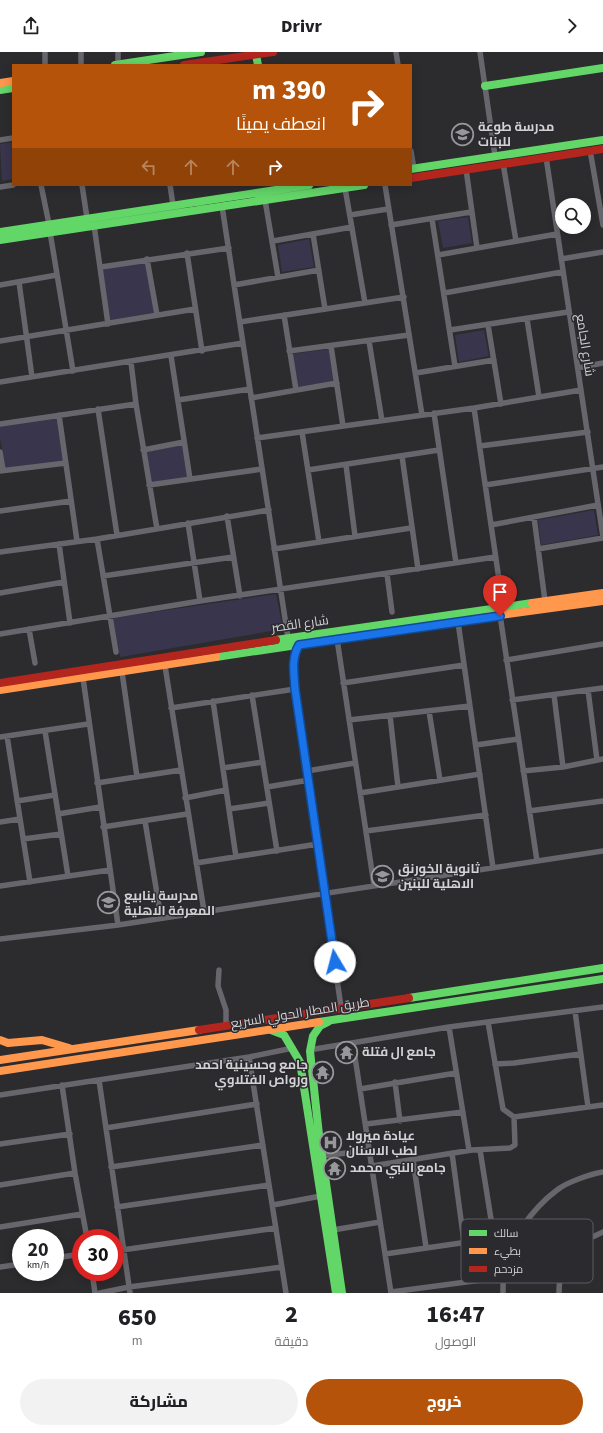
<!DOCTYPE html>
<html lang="ar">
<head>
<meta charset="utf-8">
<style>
	body { margin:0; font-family:"Source Sans 3",Cairo,sans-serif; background:#f2f2f2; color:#202124; direction:rtl; height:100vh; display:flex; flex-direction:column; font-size:15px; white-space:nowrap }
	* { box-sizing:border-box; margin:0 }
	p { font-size:13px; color:#757577 }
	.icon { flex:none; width:22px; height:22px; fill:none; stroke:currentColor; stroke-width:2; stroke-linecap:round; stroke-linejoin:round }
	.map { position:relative; height:1241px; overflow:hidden; direction:ltr }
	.side { display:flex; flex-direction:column; background:#fff; flex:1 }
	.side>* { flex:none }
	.hud { position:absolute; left:12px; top:12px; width:400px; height:122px; border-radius:0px; box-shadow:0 2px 10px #0003; direction:rtl; background:#b45309; color:#fff; overflow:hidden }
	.tools { position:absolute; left:555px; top:146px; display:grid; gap:8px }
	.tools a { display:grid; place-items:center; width:36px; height:36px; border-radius:50%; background:#fff; box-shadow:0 2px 10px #0003; font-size:20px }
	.speed { position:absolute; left:12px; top:1177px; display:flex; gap:8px; font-size:20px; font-weight:700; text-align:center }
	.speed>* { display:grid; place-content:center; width:52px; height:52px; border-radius:50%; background:#fff; box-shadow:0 2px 10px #0003; line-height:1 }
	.speed small { font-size:10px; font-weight:400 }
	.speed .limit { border:6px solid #d22; background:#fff; color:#111 }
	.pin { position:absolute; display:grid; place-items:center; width:34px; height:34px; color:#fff; margin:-41px -17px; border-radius:50% 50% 50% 0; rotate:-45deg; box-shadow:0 0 4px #0007 }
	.pin .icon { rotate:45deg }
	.me { position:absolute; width:44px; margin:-22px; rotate:352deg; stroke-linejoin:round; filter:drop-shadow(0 0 3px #0008) }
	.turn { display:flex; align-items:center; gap:14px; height:84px; padding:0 20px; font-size:18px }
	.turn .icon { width:52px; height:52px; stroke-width:2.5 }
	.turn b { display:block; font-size:28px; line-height:34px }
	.lanes { display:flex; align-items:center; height:38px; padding:0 20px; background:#0003; justify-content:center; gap:20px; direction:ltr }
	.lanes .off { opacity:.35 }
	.eta { display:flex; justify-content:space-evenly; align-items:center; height:68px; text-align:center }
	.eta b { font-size:24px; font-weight:800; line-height:28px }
	.action { display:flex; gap:8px; margin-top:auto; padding:8px 20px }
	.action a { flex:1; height:46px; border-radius:24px; background:#b45309; color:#fff; font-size:16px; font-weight:800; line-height:46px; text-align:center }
	.action a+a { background:#f2f2f2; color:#202124 }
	header { display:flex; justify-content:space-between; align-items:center; height:52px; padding:0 20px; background:#fff; font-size:18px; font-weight:800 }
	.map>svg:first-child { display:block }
	.green { fill:#39354d }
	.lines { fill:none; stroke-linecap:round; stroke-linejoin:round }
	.street { stroke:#68666d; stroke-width:5.5 }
	.fast { stroke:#63d668; stroke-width:8 }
	.slow { stroke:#ff974d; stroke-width:8 }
	.jam { stroke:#b3261e; stroke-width:8 }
	.route-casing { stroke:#114b97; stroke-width:10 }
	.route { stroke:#1a73e8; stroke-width:7 }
	.labels { text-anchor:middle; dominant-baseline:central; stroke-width:3; stroke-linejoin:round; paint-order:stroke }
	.poi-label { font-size:13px; font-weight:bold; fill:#d2d2d5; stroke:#2b2a2f; text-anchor:start }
	.street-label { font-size:13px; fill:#d2d2d5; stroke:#2b2a2f }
	.key { fill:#2b2a2f; stroke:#5d5c61; stroke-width:1 }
	.key-label { font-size:11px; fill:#d2d2d5 }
</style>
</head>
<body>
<header><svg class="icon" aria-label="forward" viewBox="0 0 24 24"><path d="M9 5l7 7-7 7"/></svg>Drivr<svg class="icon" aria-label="share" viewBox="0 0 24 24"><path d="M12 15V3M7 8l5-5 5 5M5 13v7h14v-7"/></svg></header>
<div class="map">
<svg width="603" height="1241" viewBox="0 0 603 1241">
	<rect width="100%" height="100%" fill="#2c2b2e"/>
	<path class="green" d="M 13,90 L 13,127 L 2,129 L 0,92 Z
		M 468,165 L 472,191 L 443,196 L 438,169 Z
		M 309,187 L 314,215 L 282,220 L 278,193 Z
		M 146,210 L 154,262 L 110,269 L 102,217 Z
		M 484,278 L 489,304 L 459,310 L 455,283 Z
		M 330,297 L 335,329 L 298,335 L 292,302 Z
		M 57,364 L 64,409 L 5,416 L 0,386 L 0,374 Z
		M 182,393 L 187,425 L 151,431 L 146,400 Z
		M 594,458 L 598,483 L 541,493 L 538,468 Z
		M 276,542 L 283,577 L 120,605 L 113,566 Z"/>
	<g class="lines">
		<path class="street" d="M 118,0 L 118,13
			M 396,0 L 398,13
			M 480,0 L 495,104
			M 45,13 L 45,0
			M 81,13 L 81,0
			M 0,88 L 13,86
			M 590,98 L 603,173
			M 411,99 L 414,117
			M 546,105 L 603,485
			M 503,111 L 516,189
			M 466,117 L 477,196
			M 41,133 L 49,172
			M 82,133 L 87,166
			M 170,133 L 173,153
			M 385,133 L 422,363
			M 0,135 L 13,133
			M 345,136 L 365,251
			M 265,148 L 278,225
			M 222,154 L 288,586
			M 350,163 L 388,157
			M 432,167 L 455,314
			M 94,173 L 108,272
			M 391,173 L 471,160
			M 50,180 L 73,319
			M 313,182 L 325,257
			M 273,189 L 352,175
			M 187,201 L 202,299
			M 438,203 L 557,182
			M 147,207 L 157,263
			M 561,207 L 603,200
			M 101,215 L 229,196
			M 19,230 L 32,325
			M 0,233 L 57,223
			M 234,233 L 319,218
			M 444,241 L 562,220
			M 284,263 L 296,338
			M 527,267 L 539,345
			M 240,270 L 404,245
			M 488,273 L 501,352
			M 450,278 L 568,260
			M 0,289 L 195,257
			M 369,289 L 382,369
			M 331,294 L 343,374
			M 289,299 L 409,283
			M 171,304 L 190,427
			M 131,310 L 136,352 L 157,477
			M 578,316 L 603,311
			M 416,321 L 494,308
			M 0,330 L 243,291
			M 251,346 L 337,331
			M 178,348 L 250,337
			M 474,356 L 503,555
			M 98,357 L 117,483
			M 434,361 L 456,511
			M 59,363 L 77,489
			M 0,372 L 136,352
			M 302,380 L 319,490
			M 257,386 L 474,356 L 581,338
			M 480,394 L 588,380
			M 143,398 L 184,390
			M 0,400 L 3,418
			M 402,404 L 418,517
			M 346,413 L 355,484
			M 308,418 L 439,398
			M 0,419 L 66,411
			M 149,433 L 262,417
			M 485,433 L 603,415
			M 0,459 L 71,449
			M 227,464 L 240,544
			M 534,465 L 545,549
			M 188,471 L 200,549
			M 491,473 L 598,453
			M 97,487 L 116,600
			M 59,492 L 70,571
			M 274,497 L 411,476
			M 538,497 L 603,486
			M 0,500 L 97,487 L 269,458
			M 387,522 L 392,560
			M 103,524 L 233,505
			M 0,541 L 64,530
			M 500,563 L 537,809
			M 458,570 L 493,816
			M 29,577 L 35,611
			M 0,582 L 200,549 L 495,505
			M 337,587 L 374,833
			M 299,593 L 293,608 L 295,637 L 341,955
			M 506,608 L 603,592
			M 165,614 L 204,859
			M 122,620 L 137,725
			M 83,626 L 118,873
			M 343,631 L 464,613
			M 588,638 L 597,708
			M 252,643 L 277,799
			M 554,643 L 563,715
			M 512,648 L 603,636
			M 213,649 L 236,805
			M 171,656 L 295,637
			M 429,659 L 440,728
			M 390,663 L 398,735
			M 349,668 L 470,654
			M 45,679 L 68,824
			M 7,684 L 30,830
			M 0,685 L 88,672
			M 476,693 L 518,687
			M 223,716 L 263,710
			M 307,719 L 355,711
			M 523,719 L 563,715 L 603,707
			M 97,731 L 181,718
			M 267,735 L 309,728
			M 360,741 L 480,722
			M 185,746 L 226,738
			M 17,749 L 55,743
			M 229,757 L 269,751
			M 529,759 L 603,749
			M 58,762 L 100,755
			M 145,769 L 161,866
			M 0,770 L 20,767
			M 103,775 L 187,762
			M 366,779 L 486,763
			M 23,787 L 61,782
			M 196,811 L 318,792
			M 0,834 L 110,818
			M 0,887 L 118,873 L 603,799
			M 219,918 L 218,934 L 226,958 L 226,973
			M 575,959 L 588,1055
			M 488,970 L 503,1057 L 514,1065 L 603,1053
			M 449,975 L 469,1098
			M 353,992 L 391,1241
			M 310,999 L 315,997 L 449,975 L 603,955
			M 249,1005 L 286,1241
			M 495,1012 L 514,1011 L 580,1002
			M 99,1028 L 130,1241
			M 395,1030 L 400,1069
			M 62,1033 L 75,1121 L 87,1186
			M 360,1037 L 456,1021
			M 0,1043 L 249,1005 L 293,996
			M 366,1072 L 463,1060
			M 106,1076 L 257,1052
			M 0,1092 L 70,1082
			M 480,1098 L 494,1186
			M 452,1101 L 464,1190
			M 322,1104 L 370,1098
			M 413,1108 L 426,1195
			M 372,1114 L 472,1098 L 510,1096 L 515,1093 L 514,1065
			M 111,1115 L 263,1093
			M 0,1133 L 75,1121
			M 273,1153 L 321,1144
			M 117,1155 L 269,1133
			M 0,1175 L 82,1162
			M 333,1178 L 380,1170
			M 115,1199 L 276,1176
			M 385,1202 L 509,1184 L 515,1186
			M 55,1206 L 81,1202
			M 0,1215 L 21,1212
			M 92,1220 L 95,1241
			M 391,1240 L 504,1225
			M 100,1241 L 129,1235 L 282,1215
			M 503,1241 C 503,1234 503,1226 504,1219 C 508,1189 533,1156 557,1138 C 567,1130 591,1122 603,1120
			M 559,1241 C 559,1208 574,1192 603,1180"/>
		<path class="fast" d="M 256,3 L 258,13
			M 115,13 L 201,0
			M 485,34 L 603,16
			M 0,38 L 13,36
			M 411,117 L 603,88
			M 0,180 L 309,133
			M 0,188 L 364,133
			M 276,588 L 532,551
			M 216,605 L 478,566
			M 409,946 L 603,916
			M 319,970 L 603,927
			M 328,970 L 320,974 L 313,984 L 310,999 L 319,1083 L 342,1241
			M 271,978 L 284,983 L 300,1010 L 336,1241"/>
		<path class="slow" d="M 0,31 L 13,29
			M 532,551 L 603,541
			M 478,566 L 603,549
			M 0,638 L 216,605
			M 0,988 L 8,991 L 42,988 L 69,996
			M 0,1008 L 199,978
			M 0,1019 L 319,970"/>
		<path class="jam" d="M 184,13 L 273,0
			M 411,126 L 603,97
			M 0,631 L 276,588
			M 199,978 L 409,946"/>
	</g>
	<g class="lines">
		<defs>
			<path id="route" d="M 335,910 L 295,637 C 294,621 291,607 299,593 L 500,564"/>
		</defs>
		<use href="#route" class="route-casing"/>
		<use href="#route" class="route"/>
	</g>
	<defs>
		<symbol id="school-ring" viewBox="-11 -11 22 22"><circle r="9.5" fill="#2b2a2f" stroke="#98989b" stroke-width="1.5"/><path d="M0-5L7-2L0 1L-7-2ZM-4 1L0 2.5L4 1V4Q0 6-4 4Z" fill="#98989b"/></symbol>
		<symbol id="temple-ring" viewBox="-11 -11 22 22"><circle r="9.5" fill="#2b2a2f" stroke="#98989b" stroke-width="1.5"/><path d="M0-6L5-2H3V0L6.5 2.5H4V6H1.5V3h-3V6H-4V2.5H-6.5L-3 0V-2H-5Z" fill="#98989b"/></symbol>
		<symbol id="hospital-ring" viewBox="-11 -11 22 22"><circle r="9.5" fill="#2b2a2f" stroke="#98989b" stroke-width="1.5"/><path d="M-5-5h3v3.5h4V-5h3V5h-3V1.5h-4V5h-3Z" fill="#98989b"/></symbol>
	</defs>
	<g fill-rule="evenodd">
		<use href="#school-ring" x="450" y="70" width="25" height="25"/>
		<use href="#school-ring" x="370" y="812" width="25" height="25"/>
		<use href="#school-ring" x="96" y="838" width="25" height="25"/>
		<use href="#temple-ring" x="334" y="988" width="25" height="25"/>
		<use href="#temple-ring" x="310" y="1008" width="25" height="25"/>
		<use href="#hospital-ring" x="318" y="1078" width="25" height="25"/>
		<use href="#temple-ring" x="322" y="1104" width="25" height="25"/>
	</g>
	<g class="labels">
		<g class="poi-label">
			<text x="478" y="75">مدرسة طوعة<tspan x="478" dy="15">للبنات</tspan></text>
			<text x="398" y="817">ثانوية الخورنق<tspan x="398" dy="15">الاهلية للبنين</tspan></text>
			<text x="124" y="844">مدرسة ينابيع<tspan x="124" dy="15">المعرفة الاهلية</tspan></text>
			<text x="362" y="1000">جامع ال فتلة</text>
			<text x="308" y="1013" text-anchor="end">جامع وحسينية احمد<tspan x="308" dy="15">ورواص الفتلاوي</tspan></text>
			<text x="346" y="1084">عيادة ميرولا<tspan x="346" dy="15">لطب الاسنان</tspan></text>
			<text x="350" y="1116">جامع النبي محمد</text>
		</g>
		<g class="street-label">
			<text transform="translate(585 293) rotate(81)">شارع الجامع</text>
			<text transform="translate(300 572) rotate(-8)">شارع القصر</text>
			<text transform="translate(300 961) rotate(-9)">طريق المطار الحولي السريع</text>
		</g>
	</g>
	<rect x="461" y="1167" width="132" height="64" rx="6" class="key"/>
	<rect x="469" y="1178" width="18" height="6" fill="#63d668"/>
	<rect x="469" y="1196" width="18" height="6" fill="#ff974d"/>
	<rect x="469" y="1214" width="18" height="6" fill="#b3261e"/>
	<g class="key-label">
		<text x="494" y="1185">سالك</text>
		<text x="494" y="1203">بطيء</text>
		<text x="494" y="1221">مزدحم</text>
	</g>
</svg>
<div class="tools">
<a><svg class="icon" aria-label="search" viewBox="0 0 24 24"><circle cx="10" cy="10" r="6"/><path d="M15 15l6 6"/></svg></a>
</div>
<div class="speed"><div>20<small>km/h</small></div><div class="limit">30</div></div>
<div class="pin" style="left:500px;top:564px;background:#d93025"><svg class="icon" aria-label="arrive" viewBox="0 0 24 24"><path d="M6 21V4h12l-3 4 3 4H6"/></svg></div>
<svg class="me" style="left:335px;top:910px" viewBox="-20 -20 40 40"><circle r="19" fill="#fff"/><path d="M0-13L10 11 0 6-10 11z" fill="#1a73e8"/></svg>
<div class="hud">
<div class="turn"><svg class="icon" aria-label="right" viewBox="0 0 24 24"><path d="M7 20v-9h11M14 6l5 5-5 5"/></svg><div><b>390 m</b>انعطف يمينًا</div></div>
<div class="lanes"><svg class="icon off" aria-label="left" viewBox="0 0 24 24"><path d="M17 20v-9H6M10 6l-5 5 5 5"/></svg><svg class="icon off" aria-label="ahead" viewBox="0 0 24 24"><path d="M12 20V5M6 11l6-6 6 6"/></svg><svg class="icon off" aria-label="ahead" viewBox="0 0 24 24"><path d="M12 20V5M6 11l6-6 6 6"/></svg><svg class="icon" aria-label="right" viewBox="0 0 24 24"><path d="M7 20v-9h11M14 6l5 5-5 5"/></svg></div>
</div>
</div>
<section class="side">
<div class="eta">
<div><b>16:47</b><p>الوصول</p></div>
<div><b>2</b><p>دقيقة</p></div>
<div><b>650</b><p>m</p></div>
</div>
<div class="action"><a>خروج</a><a>مشاركة</a></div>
</section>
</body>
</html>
